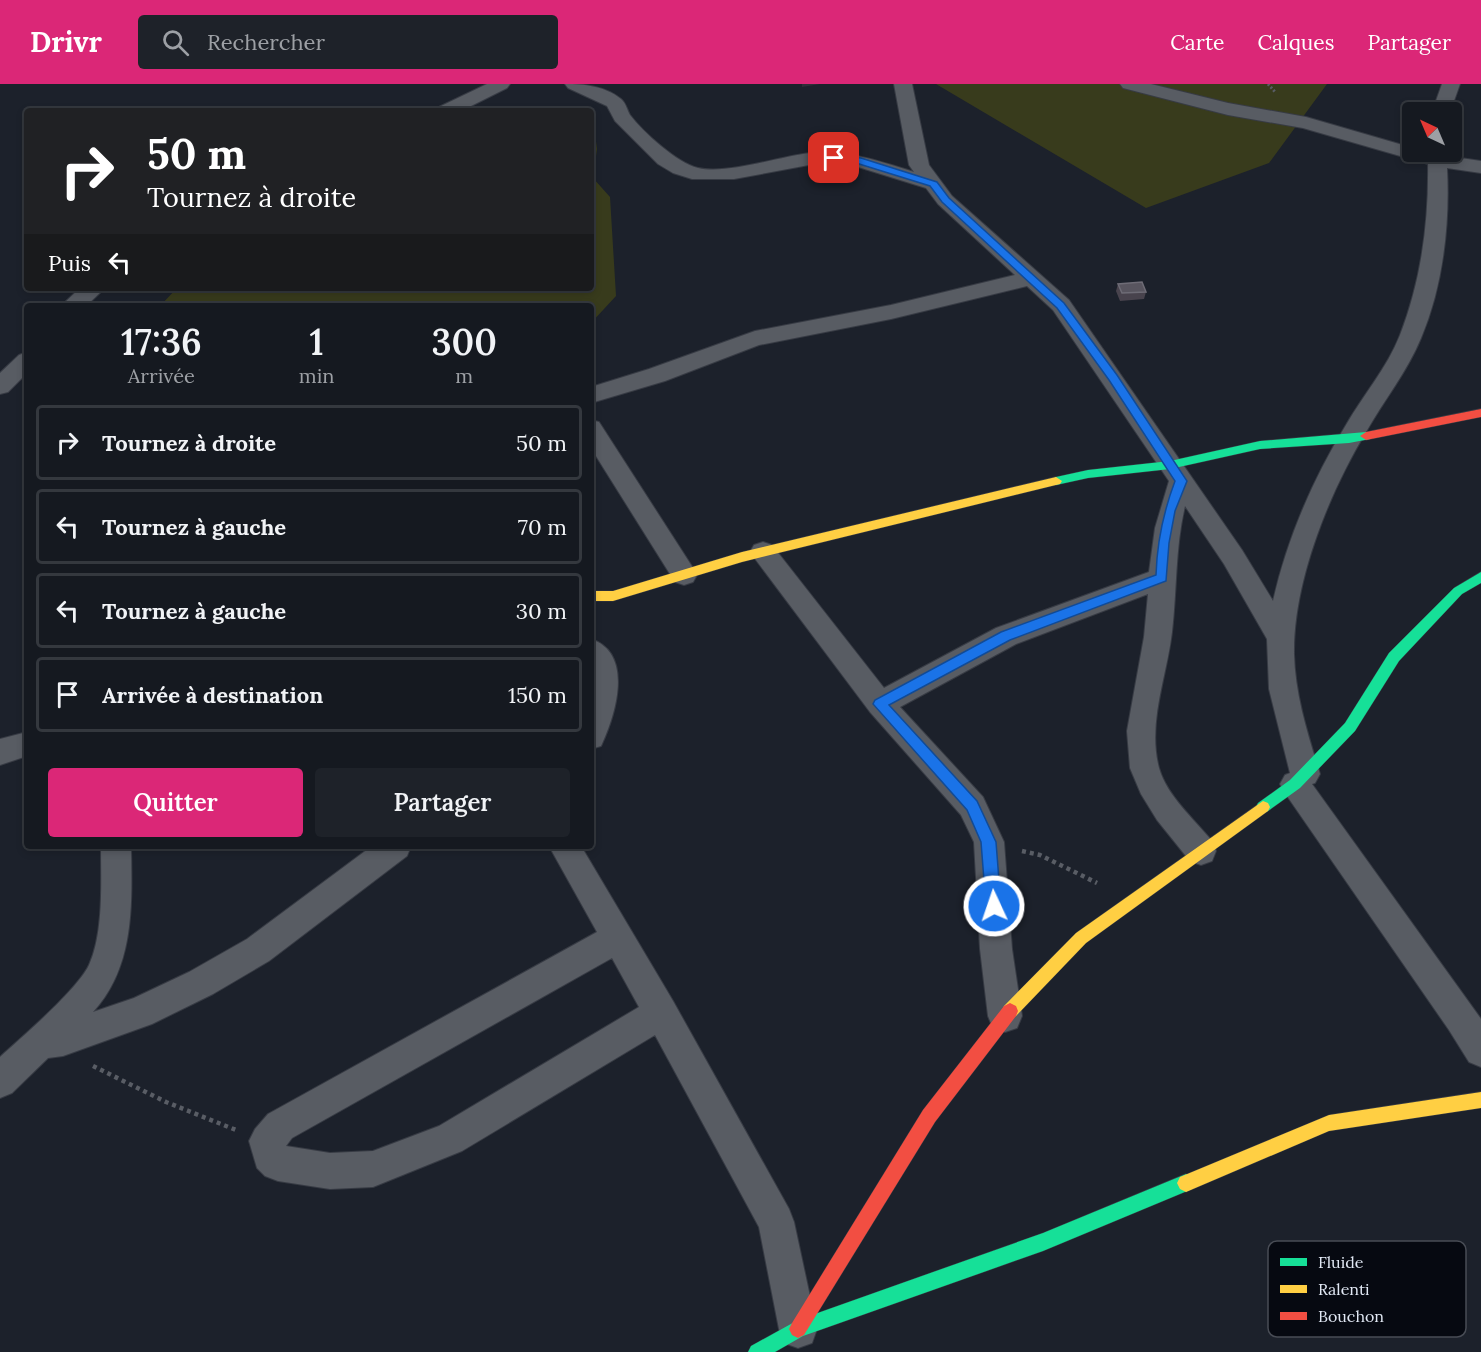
<!DOCTYPE html>
<html lang="fr">
<head>
<meta charset="utf-8">
<style>
	body { margin:0; font-family:Lora,serif; background:#1e2229; color:#f1f3f6; height:100vh; display:flex; flex-direction:column; font-size:22px; white-space:nowrap }
	* { box-sizing:border-box; margin:0 }
	p { font-size:20px; color:#9da0a5 }
	.icon { flex:none; width:33px; height:33px; fill:none; stroke:currentColor; stroke-width:2; stroke-linecap:round; stroke-linejoin:round }
	.map { position:relative; flex:1; overflow:hidden }
	.sheet { position:absolute; left:24px; top:219px; width:570px; height:546px; display:flex; flex-direction:column; background:#151920; border-radius:6px; box-shadow:0 3px 9px #0003,0 0 0 2px #34383e }
	.sheet>* { flex:none }
	.banner { position:absolute; left:24px; top:24px; width:570px; height:183px; border-radius:6px; box-shadow:0 3px 9px #0003,0 0 0 2px #34383e; background:#202124; color:#fff; overflow:hidden }
	.needle { width:39px; rotate:316deg }
	.buttons { position:absolute; left:1402px; top:18px; display:grid; gap:12px }
	.buttons a { display:grid; place-items:center; width:60px; height:60px; border-radius:6px; background:#151920; box-shadow:0 3px 9px #0003,0 0 0 2px #34383e; font-size:30px }
	.pin { position:absolute; display:grid; place-items:center; width:51px; height:51px; color:#fff; margin:-26px; border-radius:12px; box-shadow:0 3px 9px #0006 }
	.me { position:absolute; width:66px; margin:-33px; rotate:357deg; stroke-linejoin:round; filter:drop-shadow(0 0 4px #0008) }
	.turn { display:flex; align-items:center; gap:21px; height:126px; padding:0 24px; font-size:27px }
	.turn .icon { width:78px; height:78px; stroke-width:2.5 }
	.turn b { display:block; font-size:42px; line-height:51px }
	.then { display:flex; align-items:center; height:57px; padding:0 24px; background:#0003; gap:12px; font-size:22px }
	.eta { display:flex; justify-content:space-evenly; align-items:center; height:102px; text-align:center }
	.eta b { font-size:36px; font-weight:600; line-height:42px }
	.cta { display:flex; gap:12px; margin-top:auto; padding:12px 24px }
	.cta a { flex:1; height:69px; border-radius:6px; background:#db2777; color:#fff; font-size:24px; font-weight:600; line-height:69px; text-align:center }
	.cta a+a { background:#1e2229; color:#f1f3f6 }
	ul { padding:0; list-style:none }
	li { display:flex; align-items:center; gap:18px; height:75px; margin:0 12px 9px; padding:0 12px; border:3px solid #34383e; border-radius:6px }
	li div { flex:1 }
	li b { display:block; font-size:22px }
	li em { font-style:normal }
	header { display:flex; align-items:center; gap:36px; box-sizing:border-box; height:84px; padding:0 30px; background:#db2777; color:#fff }
	header strong { font-size:28px }
	nav { display:flex; gap:33px; margin-inline-start:auto; font-size:21px }
	.search { width:420px; height:54px; background:#1e2229; display:flex; align-items:center; gap:15px; box-sizing:border-box; padding:0 21px; border-radius:6px; color:#9da0a5; font-size:22px }
	.map>svg:first-child { display:block }
	.green { fill:#383b1c }
	.lines { fill:none; stroke-linecap:round; stroke-linejoin:round }
	.street-casing { stroke:#373b44; stroke-width:2 }
	.fast-casing { stroke:#373b44; stroke-width:1 }
	.slow-casing { stroke:#373b44; stroke-width:1 }
	.jam-casing { stroke:#373b44; stroke-width:1 }
	.path-far1 { stroke:#595d65; stroke-width:3; stroke-dasharray:2 2; stroke-linecap:butt }
	.path { stroke:#595d65; stroke-width:4.5; stroke-dasharray:4 4; stroke-linecap:butt }
	.street { fill:#585c63; fill-rule:evenodd }
	.fast { fill:#16e098; fill-rule:evenodd }
	.slow { fill:#ffcf43; fill-rule:evenodd }
	.jam { fill:#f24e42; fill-rule:evenodd }
	.wall { fill:#48434d }
	.shaded-wall { fill:#2f2e38 }
	.building { fill:#58555f; stroke:#6e6c76; stroke-width:1.5 }
	.route { fill:#1a73e8; stroke:#114b97; stroke-width:1.5 }
	.key { fill:#060911; stroke:#484c55; stroke-width:1.5 }
	.key-label { font-size:16px; fill:#e1e8f4 }
</style>
</head>
<body>
<header>
<strong>Drivr</strong>
<div class="search"><svg class="icon" aria-label="search" viewBox="0 0 24 24"><circle cx="10" cy="10" r="6"/><path d="M15 15l6 6"/></svg>Rechercher</div>
<nav><a>Carte</a><a>Calques</a><a>Partager</a></nav>
</header>
<div class="map">
<svg width="1481" height="1268" viewBox="0 0 1481 1268">
	<rect width="100%" height="100%" fill="#1c212b"/>
	<path class="green" d="M 936,0 L 1327,0 L 1269,79 L 1146,124 Z
		M 591,41 L 594,42 L 597,65 L 593,94 L 610,113 L 616,212 L 591,239 L 591,222 L 160,222 L 177,204 L 591,204 Z"/>
	<g class="lines">
		<defs>
			<path id="street" d="M 487,0 L 510,0 L 507,4 L 461,27 L 437,27 L 439,23 Z
				M 565,0 C 584,0 605,2 621,15 C 626,19 627,26 630,31 C 643,48 677,79 698,84 C 727,91 780,72 811,69 C 848,66 879,77 914,88 L 909,81 L 894,0 L 912,0 L 929,81 L 952,112 L 1069,216 L 1242,466 L 1273,517 C 1287,455 1313,395 1346,341 C 1364,310 1387,284 1400,251 C 1421,197 1429,138 1428,80 L 1303,44 L 1228,31 L 1123,4 L 1120,0 L 1151,0 L 1228,19 L 1306,33 L 1413,64 L 1413,68 L 1446,68 L 1447,72 L 1481,77 L 1481,89 L 1447,84 C 1450,140 1443,202 1421,254 C 1407,288 1384,316 1366,348 C 1329,409 1293,498 1294,570 C 1295,611 1308,651 1320,690 L 1315,699 L 1312,700 L 1481,935 L 1481,983 L 1469,978 L 1449,946 L 1285,709 L 1280,700 L 1285,691 L 1290,689 L 1269,605 L 1267,555 L 1224,480 L 1185,422 C 1175,464 1177,506 1172,548 C 1167,592 1147,639 1159,684 C 1167,712 1194,735 1212,757 L 1216,767 L 1212,777 L 1201,781 L 1190,777 L 1157,736 L 1141,710 L 1130,684 L 1127,647 L 1144,553 L 1148,510 L 1016,560 L 900,623 L 983,713 L 1004,758 L 1012,865 L 1022,932 L 1017,944 L 1005,948 L 993,944 L 988,932 L 980,865 L 974,758 L 961,731 L 870,628 L 750,468 L 754,461 L 763,458 L 772,461 L 884,604 L 996,544 L 1149,488 L 1155,444 L 1169,397 L 1053,226 L 1027,202 L 891,235 L 759,261 L 665,297 L 591,319 L 591,303 L 649,285 L 755,247 L 891,221 L 1015,191 L 938,120 L 926,104 L 855,82 L 834,80 L 809,81 L 734,95 L 692,95 L 673,89 L 658,80 L 615,37 L 607,22 L 568,4 Z
				M 1442,0 L 1460,0 L 1450,28 L 1432,28 Z
				M 80,204 L 105,204 L 86,222 L 61,222 Z
				M 27,268 L 27,289 L 8,308 L 0,310 L 0,289 L 19,271 Z
				M 591,336 L 599,338 L 693,484 L 697,491 L 693,498 L 684,501 L 675,498 L 591,364 Z
				M 591,555 C 635,570 615,632 601,662 L 591,665 Z
				M 27,648 L 27,672 L 0,681 L 0,655 Z
				M 101,762 L 131,762 C 132,820 135,882 93,928 L 134,914 L 189,888 L 247,855 L 372,762 L 411,762 L 407,772 L 269,877 L 213,910 L 152,940 L 63,972 L 48,974 L 12,1009 L 0,1014 L 0,973 C 23,952 77,906 89,881 C 104,848 101,797 101,762 Z
				M 549,762 L 581,762 L 673,917 L 789,1125 L 794,1138 L 817,1245 L 812,1259 L 798,1264 L 784,1259 L 779,1245 L 759,1143 L 655,951 L 462,1067 L 373,1103 L 330,1105 L 278,1097 L 265,1092 L 257,1084 L 249,1057 L 255,1045 L 268,1030 L 597,848 ZM 612,874 L 639,923 L 439,1042 L 373,1067 L 330,1069 L 286,1062 L 292,1054 Z"/>
			<path id="fast" d="M 1366,348 L 1370,349 L 1370,355 L 1349,359 L 1260,365 L 1170,385 L 1088,394 L 1056,401 L 1050,397 L 1056,393 L 1088,386 L 1170,377 L 1260,357 Z
				M 1481,488 L 1481,499 L 1462,510 L 1399,577 L 1355,647 L 1300,704 L 1268,727 L 1263,729 L 1258,727 L 1256,723 L 1258,719 L 1290,696 L 1345,639 L 1389,569 L 1454,504 Z
				M 1186,1090 L 1192,1093 L 1195,1099 L 1192,1105 L 1043,1167 L 803,1252 L 775,1268 L 748,1268 L 751,1262 L 798,1236 L 1043,1149 Z"/>
			<path id="slow" d="M 1056,393 L 1062,397 L 1060,400 L 742,478 L 613,517 L 591,517 L 591,507 L 613,507 L 742,468 Z
				M 1263,717 L 1268,719 L 1270,723 L 1268,727 L 1086,859 L 1016,932 L 1010,935 L 1004,932 L 1002,927 L 1004,922 L 1076,849 Z
				M 1481,1008 L 1481,1024 L 1329,1047 L 1186,1108 L 1180,1105 L 1177,1099 L 1180,1093 L 1329,1031 Z"/>
			<path id="jam" d="M 1481,325 L 1481,333 L 1366,356 L 1360,352 L 1366,348 Z
				M 1010,919 L 1016,922 L 1018,927 L 1016,932 L 935,1038 L 804,1251 L 798,1254 L 792,1251 L 789,1245 L 792,1239 L 923,1026 L 1004,922 Z"/>
		</defs>
		<use href="#street" class="street-casing"/>
		<use href="#fast" class="fast-casing"/>
		<use href="#slow" class="slow-casing"/>
		<use href="#jam" class="jam-casing"/>
		<path class="path-far1" d="M 1268,0 L 1276,9"/>
		<path class="path" d="M 1022,767 L 1040,771 L 1097,799
			M 93,982 L 166,1018 L 236,1046"/>
		<use href="#street" class="street"/>
		<use href="#fast" class="fast"/>
		<use href="#slow" class="slow"/>
		<use href="#jam" class="jam"/>
	</g>
	<path class="wall" d="M 1118,200 L 1146,208 L 1144,215 L 1120,217 L 1116,207 Z"/>
	<path class="shaded-wall" d="M 802,0 L 820,0 L 802,3 Z"/>
	<path class="building" d="M 1142,198 L 1146,208 L 1122,209 L 1118,200 Z"/>
	<path class="route" d="M 834,71 L 861,74 L 937,98 L 949,114 L 1064,219 L 1117,291 L 1187,397 L 1175,427 L 1169,459 L 1166,497 L 1010,556 L 889,621 L 977,717 L 996,758 L 1001,822 L 999,827 L 994,829 L 988,827 L 986,822 L 981,758 L 967,726 L 873,620 L 875,616 L 1001,548 L 1156,491 C 1157,457 1163,429 1175,397 L 1109,296 L 1057,224 L 942,118 L 930,102 L 856,79 L 831,76 L 831,72 Z"/>
	<rect x="1268" y="1157" width="198" height="96" rx="9" class="key"/>
	<rect x="1280" y="1174" width="27" height="8" fill="#16e098"/>
	<rect x="1280" y="1201" width="27" height="8" fill="#ffcf43"/>
	<rect x="1280" y="1228" width="27" height="8" fill="#f24e42"/>
	<g class="key-label">
		<text x="1318" y="1184">Fluide</text>
		<text x="1318" y="1211">Ralenti</text>
		<text x="1318" y="1238">Bouchon</text>
	</g>
</svg>
<div class="buttons">
<a><svg class="needle" viewBox="-14 -14 28 28"><path d="M0-13l5 13h-10z" fill="#e53935"/><path d="M0 13l5-13h-10z" fill="#9da0a5"/></svg></a>
</div>
<div class="pin" style="left:834px;top:74px;background:#d93025"><svg class="icon" aria-label="arrive" viewBox="0 0 24 24"><path d="M6 21V4h12l-3 4 3 4H6"/></svg></div>
<svg class="me" style="left:994px;top:822px" viewBox="-20 -20 40 40"><circle r="17" fill="#1a73e8" stroke="#fff" stroke-width="3"/><path d="M0-11L8 9 0 5-8 9z" fill="#fff"/></svg>
<div class="banner">
<div class="turn"><svg class="icon" aria-label="right" viewBox="0 0 24 24"><path d="M7 20v-9h11M14 6l5 5-5 5"/></svg><div><b>50 m</b>Tournez à droite</div></div>
<div class="then">Puis<svg class="icon" aria-label="left" viewBox="0 0 24 24"><path d="M17 20v-9H6M10 6l-5 5 5 5"/></svg></div>
</div>
<section class="sheet">
<div class="eta">
<div><b>17:36</b><p>Arrivée</p></div>
<div><b>1</b><p>min</p></div>
<div><b>300</b><p>m</p></div>
</div>
<ul>
<li><svg class="icon" aria-label="right" viewBox="0 0 24 24"><path d="M7 20v-9h11M14 6l5 5-5 5"/></svg><div><b>Tournez à droite</b></div><em>50 m</em></li>
<li><svg class="icon" aria-label="left" viewBox="0 0 24 24"><path d="M17 20v-9H6M10 6l-5 5 5 5"/></svg><div><b>Tournez à gauche</b></div><em>70 m</em></li>
<li><svg class="icon" aria-label="left" viewBox="0 0 24 24"><path d="M17 20v-9H6M10 6l-5 5 5 5"/></svg><div><b>Tournez à gauche</b></div><em>30 m</em></li>
<li><svg class="icon" aria-label="arrive" viewBox="0 0 24 24"><path d="M6 21V4h12l-3 4 3 4H6"/></svg><div><b>Arrivée à destination</b></div><em>150 m</em></li>
</ul>
<div class="cta"><a>Quitter</a><a>Partager</a></div>
</section>
</div>
</body>
</html>
